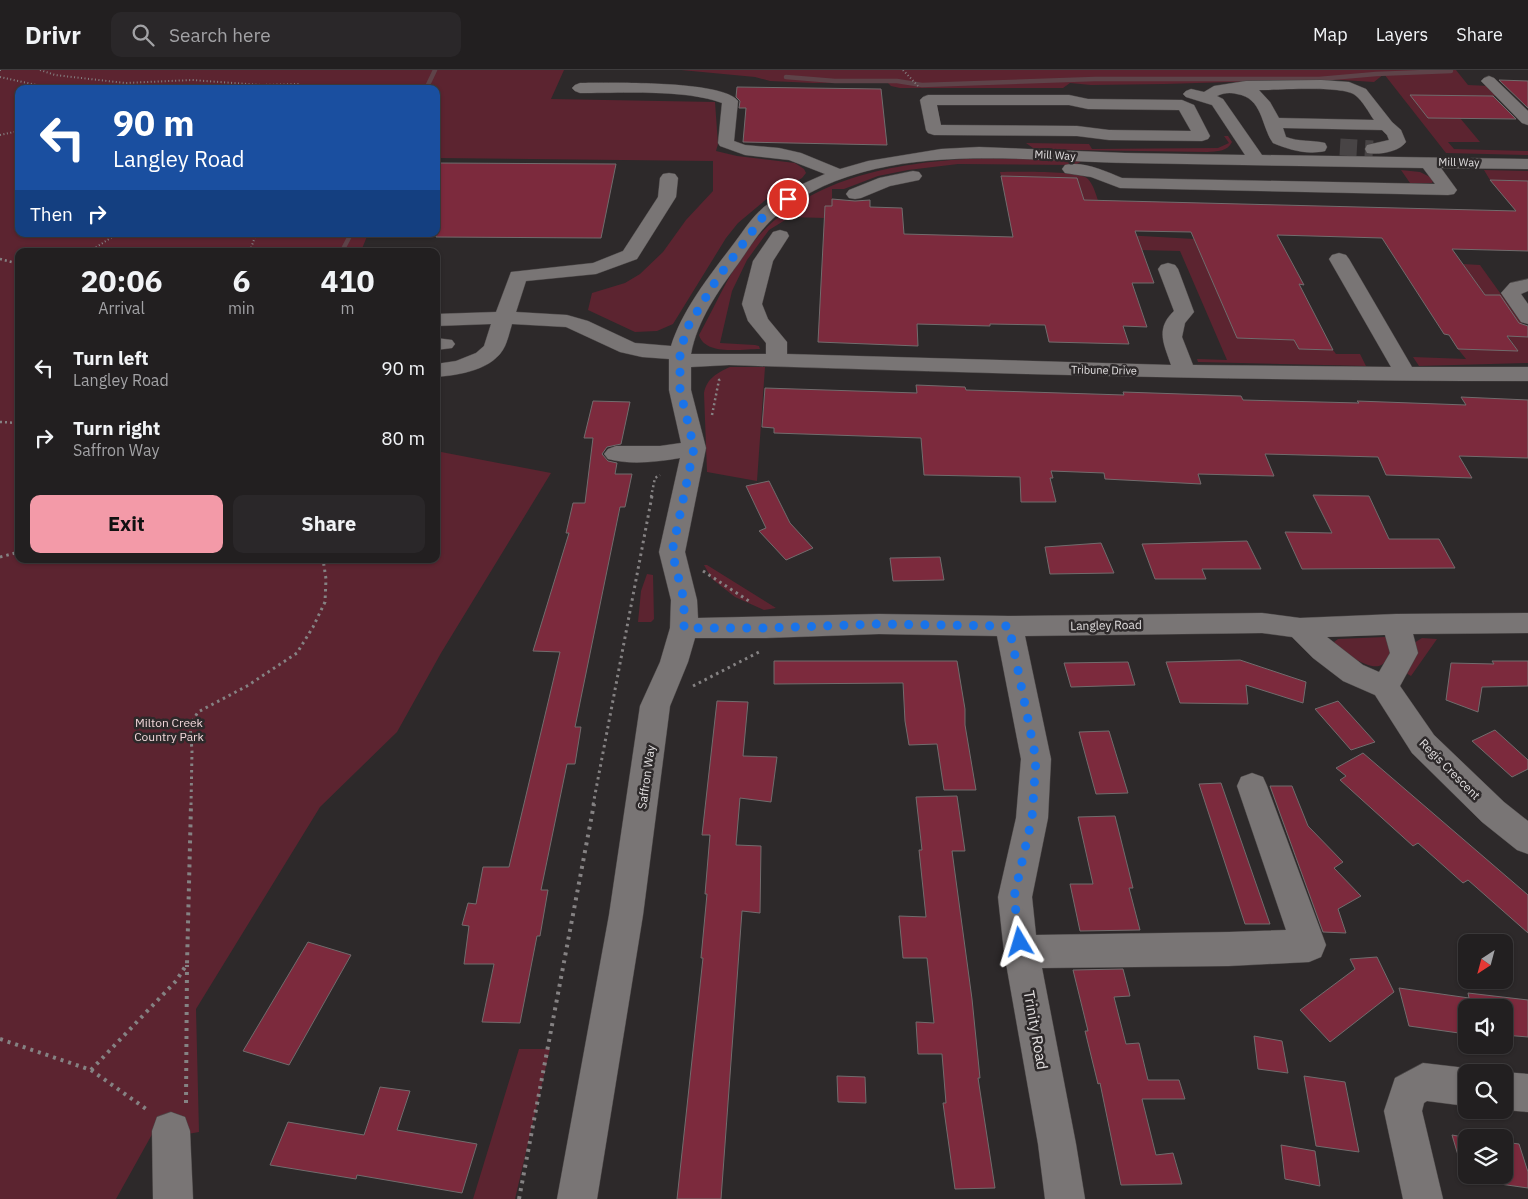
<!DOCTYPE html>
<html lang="en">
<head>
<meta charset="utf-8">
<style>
	body { margin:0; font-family:"IBM Plex Sans",sans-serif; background:#2a2729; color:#f1f3f6; height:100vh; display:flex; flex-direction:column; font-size:19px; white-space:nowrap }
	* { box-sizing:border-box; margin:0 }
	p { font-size:16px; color:#a2a2a5 }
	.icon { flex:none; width:28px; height:28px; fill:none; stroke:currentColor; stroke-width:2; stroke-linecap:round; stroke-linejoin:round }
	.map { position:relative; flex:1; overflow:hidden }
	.panel { position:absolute; left:15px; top:178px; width:425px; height:315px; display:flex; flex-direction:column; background:#221f20; border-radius:10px; box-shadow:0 1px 4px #0004,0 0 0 1px #3f3d3e }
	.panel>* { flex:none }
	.guide { position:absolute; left:15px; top:15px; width:425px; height:152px; border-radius:10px; box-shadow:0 1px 4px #0004,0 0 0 1px #3f3d3e; background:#1a4fa0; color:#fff; overflow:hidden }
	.needle { width:32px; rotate:216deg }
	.buttons { position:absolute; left:1458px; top:864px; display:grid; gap:10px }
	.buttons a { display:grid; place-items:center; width:55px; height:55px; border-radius:10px; background:#221f20; box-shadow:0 1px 4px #0004,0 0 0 1px #3f3d3e; font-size:25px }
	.pin { position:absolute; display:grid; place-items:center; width:42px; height:42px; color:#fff; margin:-21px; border:2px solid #fff; border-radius:50%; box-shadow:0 1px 5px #0007 }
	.me { position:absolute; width:55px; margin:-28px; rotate:353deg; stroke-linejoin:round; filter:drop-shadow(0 0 4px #0008) }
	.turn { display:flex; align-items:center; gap:18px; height:105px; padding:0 15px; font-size:22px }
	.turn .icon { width:65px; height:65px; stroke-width:2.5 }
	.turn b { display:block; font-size:35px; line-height:42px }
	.then { display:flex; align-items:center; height:48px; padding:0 15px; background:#0003; gap:10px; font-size:19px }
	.eta { display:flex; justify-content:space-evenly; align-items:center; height:85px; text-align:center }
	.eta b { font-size:30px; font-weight:700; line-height:35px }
	.action { display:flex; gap:10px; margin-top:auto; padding:10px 15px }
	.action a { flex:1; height:58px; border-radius:10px; background:#f39aa8; color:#111; font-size:20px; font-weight:700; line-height:58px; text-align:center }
	.action a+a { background:#2a2729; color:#f1f3f6 }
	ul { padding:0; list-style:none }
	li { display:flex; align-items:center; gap:15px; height:70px; padding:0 15px }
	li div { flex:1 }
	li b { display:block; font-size:19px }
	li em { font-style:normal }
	header { display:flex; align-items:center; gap:30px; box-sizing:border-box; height:70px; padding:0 25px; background:#221f20; border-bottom:1px solid #3f3d3e }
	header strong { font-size:24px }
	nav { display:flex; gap:28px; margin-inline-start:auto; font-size:18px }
	.search { width:350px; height:45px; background:#2a2729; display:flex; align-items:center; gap:12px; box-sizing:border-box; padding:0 18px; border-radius:10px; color:#a2a2a5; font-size:19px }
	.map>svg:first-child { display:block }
	.green { fill:#5c2430 }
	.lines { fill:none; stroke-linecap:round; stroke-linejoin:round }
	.stream { stroke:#5e4349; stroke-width:4.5 }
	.building { fill:#7c2a3d; stroke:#716c6d }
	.minor-tunnel { stroke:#484445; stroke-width:17; stroke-dasharray:17 8; stroke-linecap:butt }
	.minor-casing { stroke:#4b4747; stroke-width:1 }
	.path-far3 { stroke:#858283; stroke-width:2; stroke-dasharray:1 2.5; stroke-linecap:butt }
	.path-far2 { stroke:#858283; stroke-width:2.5; stroke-dasharray:2 3; stroke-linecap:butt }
	.path-far1 { stroke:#858283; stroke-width:3; stroke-dasharray:2.5 4; stroke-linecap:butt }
	.path { stroke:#858283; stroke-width:4; stroke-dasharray:3 5; stroke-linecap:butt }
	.minor { fill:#797575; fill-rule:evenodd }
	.route { stroke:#1a73e8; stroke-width:9; stroke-dasharray:0 16.2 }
	.labels { text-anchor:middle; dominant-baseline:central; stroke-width:5; stroke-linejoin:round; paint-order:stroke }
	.far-street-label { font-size:11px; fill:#e1dedf; stroke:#2d292a }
	.street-label { font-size:12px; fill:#e1dedf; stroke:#2d292a }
	.park-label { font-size:12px; fill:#f1d7da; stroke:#2d292a }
	.near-street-label { font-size:15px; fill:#e1dedf; stroke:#2d292a }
</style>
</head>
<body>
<header>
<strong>Drivr</strong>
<div class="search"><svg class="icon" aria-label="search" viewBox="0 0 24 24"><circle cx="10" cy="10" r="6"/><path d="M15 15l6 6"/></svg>Search here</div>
<nav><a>Map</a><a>Layers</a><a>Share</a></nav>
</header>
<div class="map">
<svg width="1528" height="1129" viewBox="0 0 1528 1129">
	<rect width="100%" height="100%" fill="#2d292a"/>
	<path class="green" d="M 0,0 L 564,0 L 551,29 L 715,32 L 718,74 L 716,81 L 737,86 L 795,93 L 804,99 L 806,103 L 802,108 L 769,127 L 738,153 L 726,168 L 673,254 L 657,261 L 635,262 L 588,240 L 592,223 L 625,213 L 640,204 L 663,182 L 686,150 L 713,121 L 713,91 L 436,88 L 436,19 L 19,19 L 19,164 L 368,164 L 361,181 L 19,181 L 19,489 L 436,489 L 436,381 L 551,403 L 441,583 L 397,662 L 320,737 L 196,939 L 199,1062 L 182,1065 L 155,1059 L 116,1129 L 0,1129 Z
		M 681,0 L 1456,0 L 1468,15 L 1489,16 L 1498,26 L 1410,25 L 1428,48 L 1460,48 L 1480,72 L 1448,72 L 1454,79 L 1528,81 L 1528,85 L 1446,83 L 1384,4 L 1374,12 L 1326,9 L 1165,14 L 1091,15 L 1070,13 L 1063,18 L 900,18 L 891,16 L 887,12 L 813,13 L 770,11 L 755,7 Z
		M 1224,66 L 1228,66 L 1232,72 C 1227,82 1217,81 1207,82 L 1074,80 L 1033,78 L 1026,73 L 1089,74 L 1092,79 L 1218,78 L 1229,73 Z
		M 989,88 L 1084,90 L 1075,95 L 958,94 L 908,100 L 878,106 L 844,119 L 832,119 L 832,136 L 825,136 L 825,148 L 790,147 L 769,160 L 747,190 L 732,221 L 720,273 L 755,275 L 759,276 L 760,279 C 743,279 705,286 699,265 C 717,233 731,197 755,170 C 813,103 906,91 989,88 Z
		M 1401,100 L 1420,102 L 1432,108 L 1433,111 L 1432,113 L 1410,113 Z
		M 1484,100 L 1528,101 L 1528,111 L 1490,110 Z
		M 1000,102 C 1016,102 1079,100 1088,109 C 1097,118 1103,151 1107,164 L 1194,169 L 1237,268 L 1294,270 L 1299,279 L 1333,280 L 1336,284 L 1360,284 L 1366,296 L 1198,292 L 1197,289 L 1227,290 L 1180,181 L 1139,180 L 1143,191 L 999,187 L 996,168 L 1094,170 L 1077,108 L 1001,106 Z
		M 1463,194 L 1480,195 L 1528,262 L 1528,293 L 1419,296 L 1413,287 L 1466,289 L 1458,279 L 1517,280 Z
		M 730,297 L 765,297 L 757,411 L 707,402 L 704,323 C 707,308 717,303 730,297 Z
		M 704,495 L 707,495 L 776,538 L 764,540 L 735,527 L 712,509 Z
		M 647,504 L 653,505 L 654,549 L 651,552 L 638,552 L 641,521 Z
		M 1385,567 L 1395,578 C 1391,584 1386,594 1379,596 C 1368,599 1340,582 1334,572 L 1338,569 Z
		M 1422,568 L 1437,569 L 1411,606 L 1406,603 L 1414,573 Z
		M 519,979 L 550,979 L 515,1129 L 473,1129 Z"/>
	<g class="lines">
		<path class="stream" d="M 786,7 L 835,11 L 897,11 L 922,15 L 1095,9 L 1319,9 L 1376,4 L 1451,1
			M 426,19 L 435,0
			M 342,181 L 351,164"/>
	</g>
	<path class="building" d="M 1499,10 L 1528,11 L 1528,38 Z
		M 737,17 L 881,19 L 887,75 L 743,72 L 746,38 L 739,38 L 740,31 L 736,27 Z
		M 1410,25 L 1493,26 L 1516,49 L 1428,48 Z
		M 436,93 L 616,94 L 601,168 L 436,167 Z
		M 1001,106 L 1077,108 L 1084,130 L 1516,141 L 1490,110 L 1528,111 L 1528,181 L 1452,179 L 1485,225 L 1500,225 L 1519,253 L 1528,256 L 1528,267 L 1507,266 L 1518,281 L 1458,279 L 1449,265 L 1444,264 L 1382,168 L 1277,165 L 1304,215 L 1299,214 L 1333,280 L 1299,279 L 1294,270 L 1237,268 L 1191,162 L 1135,161 L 1154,213 L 1132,213 L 1147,257 L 1123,256 L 1129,274 L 1049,272 L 1045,255 L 990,254 L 990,256 L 917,254 L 918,276 L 818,272 L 825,136 L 832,136 L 832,129 L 855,131 L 870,130 L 870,137 L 902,138 L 904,164 L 1013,167 Z
		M 916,315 L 965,317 L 966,320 L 1124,325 L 1123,322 L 1241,326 L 1243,330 L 1359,333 L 1357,331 L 1466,335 L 1461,327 L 1528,330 L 1528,388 L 1459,386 L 1472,408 L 1386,405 L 1378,387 L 1265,384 L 1274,406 L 1198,404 L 1201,414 L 1105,409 L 1104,403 L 1051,401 L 1053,408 L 1050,408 L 1056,432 L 1021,432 L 1020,407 L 924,405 L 921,368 L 774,363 L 774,358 L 762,357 L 765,318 L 917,323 Z
		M 593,331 L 630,332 L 621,374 L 607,377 L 602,384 L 608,391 L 617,393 L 615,404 L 632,404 L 625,437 L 620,437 L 575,657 L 581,657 L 575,694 L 567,694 L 541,820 L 548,820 L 540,866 L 537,866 L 520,953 L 482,952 L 494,894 L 464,894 L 469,856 L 462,855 L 468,833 L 476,834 L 483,797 L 509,797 L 560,582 L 533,581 L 569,463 L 566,463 L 573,433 L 585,433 L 593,368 L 584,368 Z
		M 769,411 L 790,453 L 813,478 L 786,490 L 759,461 L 766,458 L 746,416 Z
		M 1313,425 L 1369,426 L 1389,469 L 1439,469 L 1455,498 L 1302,499 L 1285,462 L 1332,463 Z
		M 1247,471 L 1261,499 L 1202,499 L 1206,509 L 1155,509 L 1142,474 Z
		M 1101,473 L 1114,503 L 1050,504 L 1045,477 Z
		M 940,487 L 944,510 L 893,511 L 890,488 Z
		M 1240,590 L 1306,612 L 1303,633 L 1246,615 L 1248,634 L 1180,633 L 1166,592 Z
		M 774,591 L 957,591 L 965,639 L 965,655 L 976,720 L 944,720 L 937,674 L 909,675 L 905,651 L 903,613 L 774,614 Z
		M 1492,591 L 1528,591 L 1528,616 L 1482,617 L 1478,642 L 1446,630 L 1451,593 L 1494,594 Z
		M 1128,592 L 1135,615 L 1071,617 L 1064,593 Z
		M 717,631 L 748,632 L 743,686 L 777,687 L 771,732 L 740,728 L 736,775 L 761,776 L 760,843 L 742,841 L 721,1129 L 677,1129 L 703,888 L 701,888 L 707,824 L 705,824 L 710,765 L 702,765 Z
		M 1338,631 L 1375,672 L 1351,680 L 1315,639 Z
		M 1495,660 L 1528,690 L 1528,699 L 1512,707 L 1472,671 Z
		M 1109,661 L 1128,723 L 1096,724 L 1079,662 Z
		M 1363,683 L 1528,825 L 1528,863 L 1468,810 L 1463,813 L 1418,773 L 1413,776 L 1340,710 L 1346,706 L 1336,698 Z
		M 1221,713 L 1270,854 L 1245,854 L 1199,714 Z
		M 1270,716 L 1292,716 L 1308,756 L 1343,792 L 1334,798 L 1361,826 L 1338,839 L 1346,863 L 1323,862 Z
		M 957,726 L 965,781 L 952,781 L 972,929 L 980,1008 L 978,1008 L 995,1118 L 955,1119 L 943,1033 L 946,1033 L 942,984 L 918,984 L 916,952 L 934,953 L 927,888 L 903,888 L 899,846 L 926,847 L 919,780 L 922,780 L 916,727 Z
		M 1115,746 L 1133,818 L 1129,818 L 1140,860 L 1080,861 L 1070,814 L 1093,814 L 1078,747 Z
		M 308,872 L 351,885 L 289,995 L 243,981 Z
		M 1377,887 L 1394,922 L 1330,972 L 1300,940 L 1355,899 L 1350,889 Z
		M 1123,899 L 1130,926 L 1114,927 L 1126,974 L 1139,973 L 1148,1010 L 1179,1010 L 1185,1029 L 1142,1029 L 1156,1085 L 1173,1083 L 1182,1114 L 1121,1115 L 1100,1013 L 1098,1014 L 1085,961 L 1088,961 L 1073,900 Z
		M 1399,918 L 1469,928 L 1468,923 L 1528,930 L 1528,967 L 1504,965 L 1504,938 L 1466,938 L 1466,964 L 1409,956 Z
		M 1254,966 L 1282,971 L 1288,1003 L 1258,999 Z
		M 837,1006 L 865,1007 L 866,1033 L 838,1032 Z
		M 1304,1006 L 1345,1012 L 1359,1082 L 1316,1076 Z
		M 380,1017 L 410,1021 L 397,1060 L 477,1074 L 462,1123 L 357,1105 L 356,1109 L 270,1095 L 288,1052 L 364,1065 Z
		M 1452,1065 L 1469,1068 L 1466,1068 L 1466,1105 L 1504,1105 L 1504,1072 L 1519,1074 L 1528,1102 L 1528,1118 L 1465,1109 Z
		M 1281,1075 L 1315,1081 L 1320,1116 L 1285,1109 Z"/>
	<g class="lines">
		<path class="minor-tunnel" d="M 1340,77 L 1373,79"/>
		<defs>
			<path id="minor" d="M 1489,6 L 1494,8 L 1528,41 L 1528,55 L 1522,53 L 1484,14 L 1481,11 L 1484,8 Z
				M 1321,10 L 1349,12 L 1366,19 L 1392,52 L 1401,60 L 1406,72 C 1399,82 1379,85 1367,83 L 1365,79 L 1367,75 L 1389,70 L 1387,65 L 1382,60 L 1283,58 L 1286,67 C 1299,72 1312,70 1325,73 L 1327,77 L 1325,81 C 1307,85 1290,80 1273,73 C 1261,56 1263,28 1237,24 C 1230,22 1223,23 1217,26 L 1223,29 L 1262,85 L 1528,89 L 1528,99 L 1441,98 L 1457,120 L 1454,124 L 1448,125 L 1120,118 L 1091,107 L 1065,103 L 1062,99 L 1065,95 C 1083,91 1105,101 1122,108 L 1435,114 L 1423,98 C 1325,96 1227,95 1129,93 C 1018,91 870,68 777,145 C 761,158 750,177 738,194 C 718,221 697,251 691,284 L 766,284 L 766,273 L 748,251 L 742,234 L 753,191 L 773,162 L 780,160 L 787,162 L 789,166 L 773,191 L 762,234 L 768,249 L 787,272 L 787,284 L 1171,295 C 1164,274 1155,259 1174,241 L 1158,199 L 1161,195 L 1168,193 L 1175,195 L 1178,199 L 1194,242 L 1185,253 L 1182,267 L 1193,295 L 1391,297 L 1329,189 L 1332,185 L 1339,183 L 1346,185 L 1349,189 L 1412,297 L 1528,297 L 1528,311 C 1262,311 995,304 729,295 L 691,297 L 691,320 L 706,378 L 685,482 L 697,530 L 698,548 L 879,544 L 1009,546 L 1262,543 L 1300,548 L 1396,544 L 1528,543 L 1528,563 L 1413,564 L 1418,583 L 1400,616 L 1434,665 L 1504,732 L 1528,751 L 1528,784 L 1517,780 L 1482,752 L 1412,683 L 1375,625 L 1343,611 L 1313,588 L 1292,567 L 1262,563 L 1025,566 L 1051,689 L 1048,748 L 1032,827 L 1036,865 L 1229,862 L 1286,860 L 1237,716 L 1241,707 L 1252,703 L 1263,707 L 1267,716 L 1326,875 L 1321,887 L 1309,892 L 1229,896 L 1042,898 L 1076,1074 L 1085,1129 L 1045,1129 L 1038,1074 L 1004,882 L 998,827 L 1016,748 L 1021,689 L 997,566 L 879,564 L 766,568 L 695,568 L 688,592 L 670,636 L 643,845 L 597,1129 L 557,1129 L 609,845 L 640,636 L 660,592 L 670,558 L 671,530 L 659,482 L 680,388 C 657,392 630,395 608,389 L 604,384 L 608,379 L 616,376 L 660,376 L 681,373 L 669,320 L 669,289 L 642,287 L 620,282 L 566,257 L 512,254 C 510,261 508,269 505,276 C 494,300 459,305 436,307 L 436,294 L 456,291 L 476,283 L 484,276 L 491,254 L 436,256 L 436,244 L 496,242 L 511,202 L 593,193 L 623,181 L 658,127 L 660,108 L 663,104 L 669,103 L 675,104 L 678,108 L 676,127 L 637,189 L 596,204 L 526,211 L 516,242 L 567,245 L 588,251 L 635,273 L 671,276 C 683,238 711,204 735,172 C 744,160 752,147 764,137 C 782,123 804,113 825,104 L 789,90 L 745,85 L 720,76 L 718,73 L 722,33 C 686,19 620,23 580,23 L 575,21 L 572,18 L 575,15 L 580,13 C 607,13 723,10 738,31 L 734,71 L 745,75 L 779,78 L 801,83 L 840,99 L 868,91 L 941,79 L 979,77 L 1125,83 L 1245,85 L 1212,35 L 1186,27 L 1183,24 L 1186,21 L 1191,19 L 1204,22 L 1214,16 L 1246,11 ZM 1259,20 C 1277,20 1342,15 1355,25 C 1363,31 1369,43 1374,50 L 1279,48 L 1270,32 ZM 1385,565 L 1390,583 L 1379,602 L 1363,595 L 1327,567 Z
				M 928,25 L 1069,25 L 1088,29 L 1182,30 L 1194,35 L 1210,66 L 1208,69 L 1202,71 L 1109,70 L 1077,66 L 934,65 L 928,63 L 926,60 L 920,30 L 923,27 ZM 937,35 L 1069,35 L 1088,39 L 1179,40 L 1191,61 L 1109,60 L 1077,56 L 941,55 Z
				M 913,101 L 919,102 L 922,106 L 919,110 L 890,116 L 861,128 L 855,129 L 849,128 L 846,124 L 849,120 L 879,108 Z
				M 1528,209 L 1528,221 L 1521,224 L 1528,234 L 1528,254 L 1521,252 L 1501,223 L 1510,213 Z
				M 436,268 L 452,270 L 455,274 L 452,278 L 436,280 Z
				M 1423,993 L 1466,998 L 1476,1002 L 1466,1002 L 1466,1036 L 1427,1031 L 1424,1033 L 1422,1041 L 1443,1129 L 1403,1129 L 1384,1041 L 1395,1008 Z
				M 1503,1002 L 1504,1002 L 1528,1004 L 1528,1042 L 1504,1040 Z
				M 171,1042 L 185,1047 L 190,1061 L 193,1129 L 153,1129 L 152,1061 L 157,1047 Z"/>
		</defs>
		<use href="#minor" class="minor-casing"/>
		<path class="path-far3" d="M 0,0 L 2,0
			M 40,0 L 55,5 L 125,13 L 192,10 L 261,15 L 299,14 L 308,19
			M 903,0 L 918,16
			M 0,7 L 55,19
			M 0,65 L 19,61
			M 90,181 L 117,164
			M 250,181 L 256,164"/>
		<path class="path-far2" d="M 0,189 L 19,194
			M 712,345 L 719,310 L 722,309
			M 0,352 L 19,353
			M 651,427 L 655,408 L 660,405"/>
		<path class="path-far1" d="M 0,487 L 19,482
			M 703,501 L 752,533
			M 693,616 L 759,582
			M 191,735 L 192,681 L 190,655 L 198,642 L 247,616 L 297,583 L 313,557 L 325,532 L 326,509 L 323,489
			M 593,735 L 652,426"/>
		<path class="path" d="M 0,969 L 91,1000 L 149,1041
			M 91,1000 L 176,911 L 187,894 L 191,734
			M 186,1033 L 187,895
			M 519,1129 L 594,734"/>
		<use href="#minor" class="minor"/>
	</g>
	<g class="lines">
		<path class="route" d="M 788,129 L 762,148 L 717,209 L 687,258 L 680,283 L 680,320 L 694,378 L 672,482 L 684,530 L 684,558 L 766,558 L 879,554 L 1009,556 L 1036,689 L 1032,748 L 1014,827 L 1020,872"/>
	</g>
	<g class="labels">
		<g class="far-street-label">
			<text transform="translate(1055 85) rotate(3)">Mill Way</text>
			<text transform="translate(1459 92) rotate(1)">Mill Way</text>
			<text transform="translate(1104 300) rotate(1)">Tribune Drive</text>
		</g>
		<g class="street-label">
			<text transform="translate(1106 555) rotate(-1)">Langley Road</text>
			<text transform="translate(1450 699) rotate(45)">Regis Crescent</text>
			<text transform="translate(646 707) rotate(-82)">Saffron Way</text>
		</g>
		<g class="park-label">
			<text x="169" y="652">Milton Creek<tspan x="169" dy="14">Country Park</tspan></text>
		</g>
		<g class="near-street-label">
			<text transform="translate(1036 960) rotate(80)">Trinity Road</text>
		</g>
	</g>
</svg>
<div class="buttons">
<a><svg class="needle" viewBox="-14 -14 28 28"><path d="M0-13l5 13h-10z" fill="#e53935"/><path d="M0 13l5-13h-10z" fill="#a2a2a5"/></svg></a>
<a><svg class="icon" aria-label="sound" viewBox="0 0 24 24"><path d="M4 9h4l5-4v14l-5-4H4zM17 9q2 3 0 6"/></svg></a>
<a><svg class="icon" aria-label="search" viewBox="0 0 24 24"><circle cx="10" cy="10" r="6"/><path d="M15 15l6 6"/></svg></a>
<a><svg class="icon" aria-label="layers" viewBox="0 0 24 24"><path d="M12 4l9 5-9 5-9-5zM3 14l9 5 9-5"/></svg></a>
</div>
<div class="pin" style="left:788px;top:129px;background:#d93025"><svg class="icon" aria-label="arrive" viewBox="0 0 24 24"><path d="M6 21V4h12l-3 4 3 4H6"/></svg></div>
<svg class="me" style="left:1020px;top:872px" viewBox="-20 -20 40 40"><path d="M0-17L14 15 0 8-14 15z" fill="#1a73e8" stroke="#fff" stroke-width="4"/></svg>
<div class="guide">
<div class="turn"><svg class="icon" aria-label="left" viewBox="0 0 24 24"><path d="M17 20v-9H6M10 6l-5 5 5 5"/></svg><div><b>90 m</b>Langley Road</div></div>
<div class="then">Then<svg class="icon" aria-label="right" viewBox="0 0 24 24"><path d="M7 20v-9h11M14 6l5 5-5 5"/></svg></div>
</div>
<section class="panel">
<div class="eta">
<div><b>20:06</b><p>Arrival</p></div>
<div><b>6</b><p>min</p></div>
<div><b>410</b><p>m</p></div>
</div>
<ul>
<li><svg class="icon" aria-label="left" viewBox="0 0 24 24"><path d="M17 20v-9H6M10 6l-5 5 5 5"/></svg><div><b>Turn left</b><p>Langley Road</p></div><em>90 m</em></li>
<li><svg class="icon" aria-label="right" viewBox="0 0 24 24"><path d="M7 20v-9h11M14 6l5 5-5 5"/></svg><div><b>Turn right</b><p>Saffron Way</p></div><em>80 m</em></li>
</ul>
<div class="action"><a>Exit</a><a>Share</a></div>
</section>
</div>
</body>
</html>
